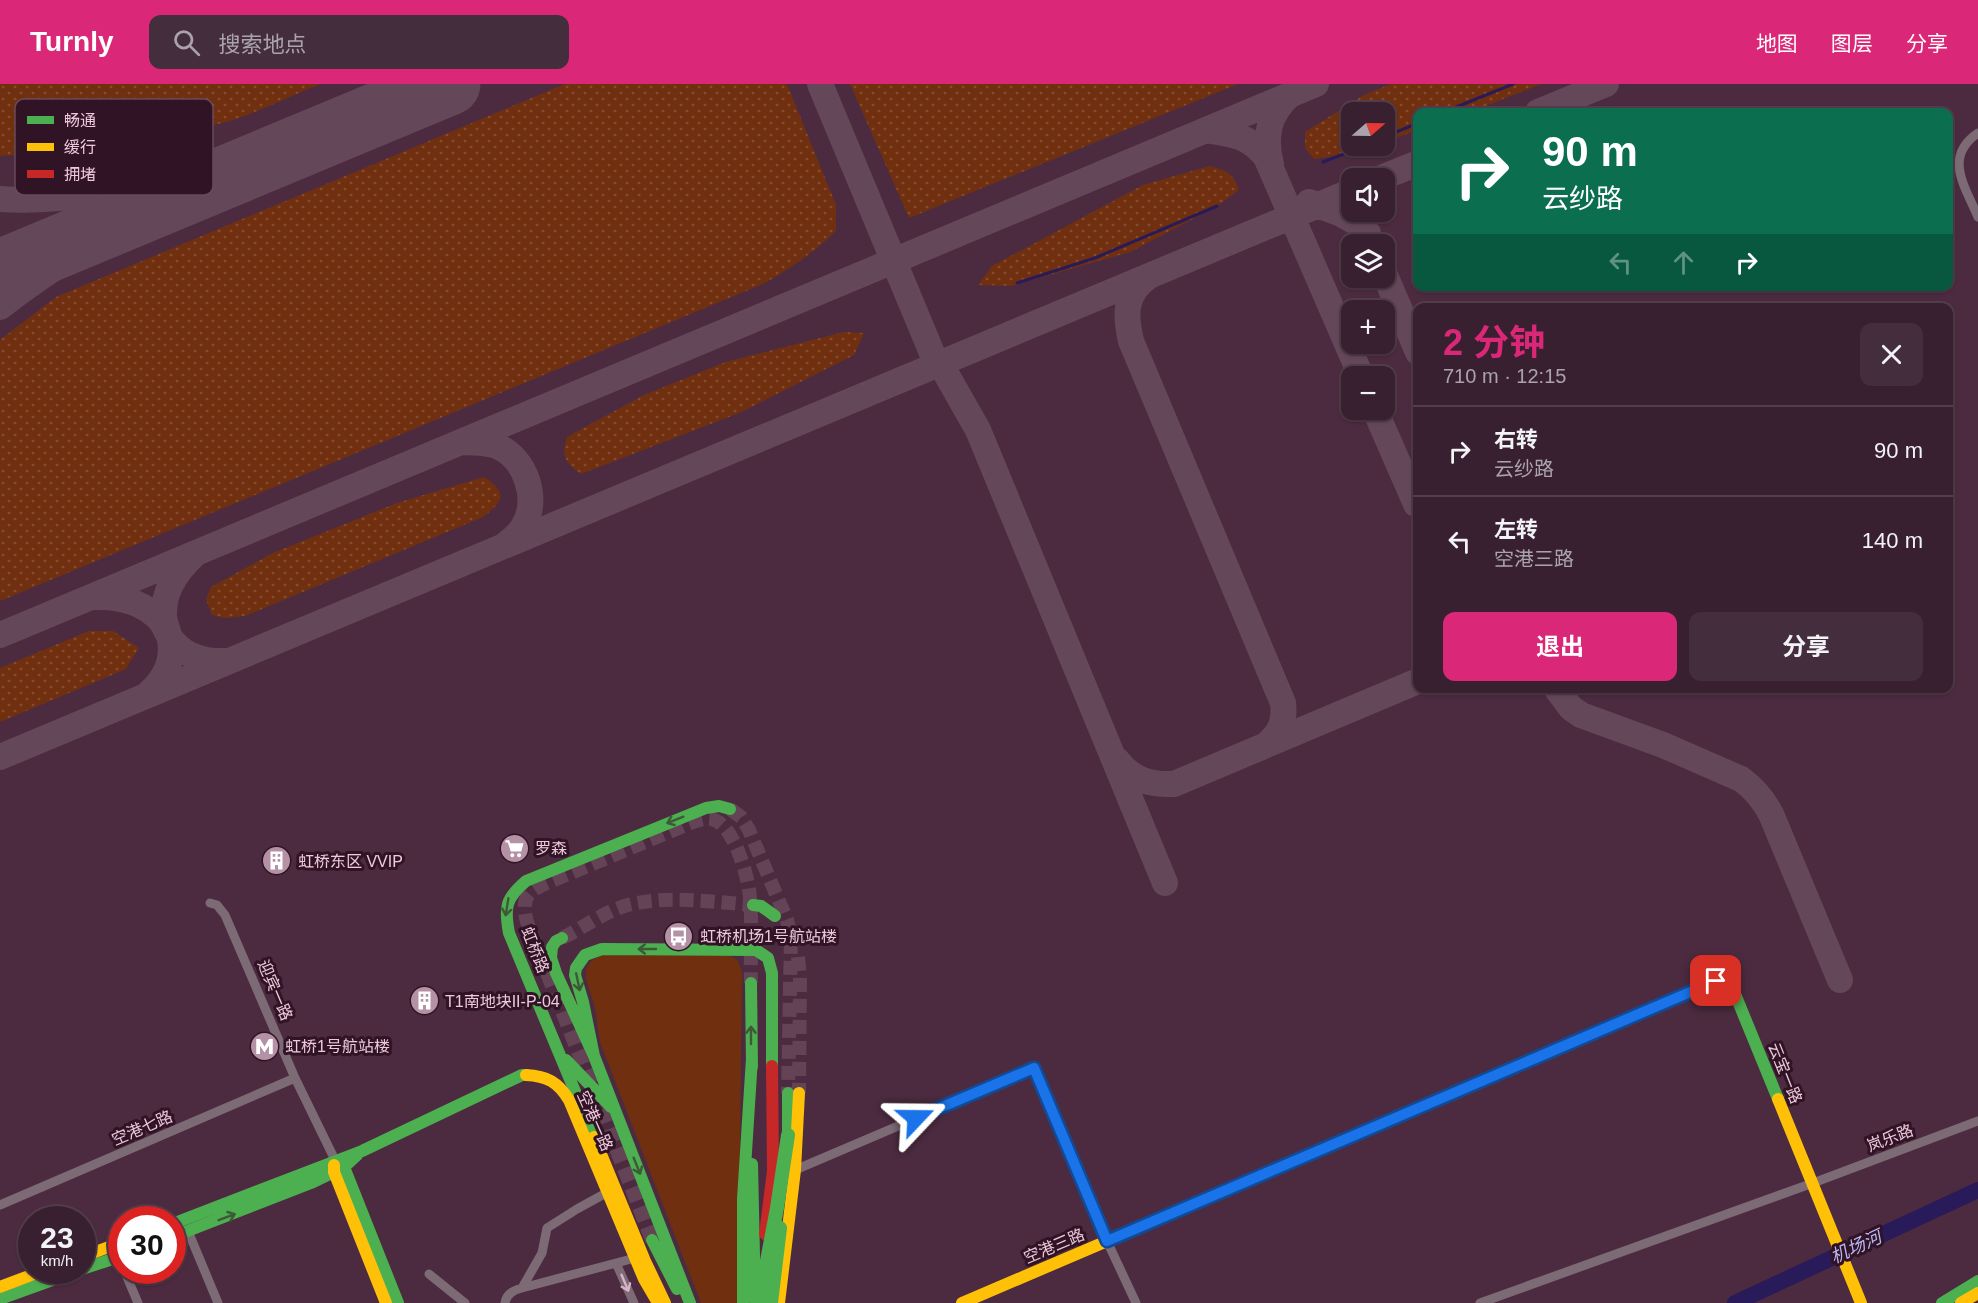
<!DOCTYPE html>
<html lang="zh">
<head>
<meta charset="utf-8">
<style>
	body { margin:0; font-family:Arial,"Noto Sans SC",sans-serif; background:#442d3c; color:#f1f3f6; height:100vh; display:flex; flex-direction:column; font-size:22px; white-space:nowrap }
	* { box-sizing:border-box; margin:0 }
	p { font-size:20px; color:#aba3ab }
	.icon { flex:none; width:33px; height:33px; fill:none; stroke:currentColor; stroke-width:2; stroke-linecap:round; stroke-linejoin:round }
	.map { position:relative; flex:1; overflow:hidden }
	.drawer { position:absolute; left:1413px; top:219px; width:540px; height:390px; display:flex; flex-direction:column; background:#392030; border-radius:12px; box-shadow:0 2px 4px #0004,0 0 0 2px #533e4c }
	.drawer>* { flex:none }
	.top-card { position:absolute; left:1413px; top:24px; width:540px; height:183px; border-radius:12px; box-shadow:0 2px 4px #0004,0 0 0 2px #533e4c; background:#0b6e4f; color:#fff; overflow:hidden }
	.needle { width:39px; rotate:70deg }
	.fabs { position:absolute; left:1341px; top:18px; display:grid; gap:12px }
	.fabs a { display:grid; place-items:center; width:54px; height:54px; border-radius:12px; background:#392030; box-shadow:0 2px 4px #0004,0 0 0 2px #533e4c; font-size:30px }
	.speed { position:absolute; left:18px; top:1122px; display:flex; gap:12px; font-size:30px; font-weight:700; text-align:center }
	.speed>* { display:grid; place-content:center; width:78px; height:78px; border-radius:50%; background:#392030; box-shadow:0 2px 4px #0004,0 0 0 2px #533e4c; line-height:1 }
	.speed small { font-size:15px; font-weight:400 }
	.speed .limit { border:9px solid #d22; background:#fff; color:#111 }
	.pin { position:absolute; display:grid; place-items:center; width:51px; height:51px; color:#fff; margin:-26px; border-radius:12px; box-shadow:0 3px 9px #0006 }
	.me { position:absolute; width:66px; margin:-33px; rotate:67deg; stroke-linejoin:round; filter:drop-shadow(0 0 4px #0008) }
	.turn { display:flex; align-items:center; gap:21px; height:126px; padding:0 30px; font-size:27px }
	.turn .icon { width:78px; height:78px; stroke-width:2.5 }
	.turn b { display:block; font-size:42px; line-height:51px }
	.lanes { display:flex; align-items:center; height:57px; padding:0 30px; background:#0003; justify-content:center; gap:30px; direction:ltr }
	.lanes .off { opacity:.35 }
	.round { display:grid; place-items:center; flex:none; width:63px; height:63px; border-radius:12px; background:#442d3c }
	.head { display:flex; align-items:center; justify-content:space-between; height:102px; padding:0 30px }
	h1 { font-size:36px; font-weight:700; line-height:45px; color:#db2777 }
	.action { display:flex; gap:12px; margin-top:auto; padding:12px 30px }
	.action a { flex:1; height:69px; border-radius:12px; background:#db2777; color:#fff; font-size:24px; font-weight:700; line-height:69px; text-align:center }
	.action a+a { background:#442d3c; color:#f1f3f6 }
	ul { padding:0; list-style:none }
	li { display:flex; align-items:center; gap:18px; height:90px; padding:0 30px; border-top:2px solid #533e4c }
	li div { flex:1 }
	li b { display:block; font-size:22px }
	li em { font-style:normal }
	header { display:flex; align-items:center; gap:36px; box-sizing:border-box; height:84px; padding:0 30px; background:#db2777; color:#fff }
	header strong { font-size:28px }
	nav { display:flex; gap:33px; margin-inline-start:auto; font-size:21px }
	.search { width:420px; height:54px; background:#442d3c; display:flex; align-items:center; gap:15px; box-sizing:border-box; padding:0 21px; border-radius:12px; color:#aba3ab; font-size:22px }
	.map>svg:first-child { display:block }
	.grass { fill:url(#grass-dots) }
	.green { fill:#703010 }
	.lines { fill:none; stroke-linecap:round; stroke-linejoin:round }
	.stream { stroke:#291a5a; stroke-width:3 }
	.river { stroke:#291a5a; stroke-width:16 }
	.taxiway { stroke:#64485a; stroke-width:26 }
	.runway { stroke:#64485a; stroke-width:63 }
	.primary-tunnel { stroke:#644357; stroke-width:14; stroke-dasharray:14 7; stroke-linecap:butt }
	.street { stroke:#7c6a74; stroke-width:9 }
	.fast { stroke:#4caf50; stroke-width:12 }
	.slow { stroke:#ffc107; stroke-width:12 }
	.jam { stroke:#c62828; stroke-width:12 }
	.fast-bridge { stroke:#4caf50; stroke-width:14 }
	.oneway { stroke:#3d5a38 }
	.oneway2 { stroke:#d7b5c7 }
	.route-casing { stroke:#114b97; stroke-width:15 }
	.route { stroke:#1a73e8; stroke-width:10 }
	.labels { text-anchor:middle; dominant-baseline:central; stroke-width:6; stroke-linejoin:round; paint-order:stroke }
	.poi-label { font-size:16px; fill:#eec8dc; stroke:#301425; text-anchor:start }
	.street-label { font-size:16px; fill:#eec8dc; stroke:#301425 }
	.water-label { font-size:18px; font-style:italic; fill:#b9b8f6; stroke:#301425 }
	.key { fill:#301425; stroke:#694a5c; stroke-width:1.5 }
	.key-label { font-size:16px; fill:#eec8dc }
</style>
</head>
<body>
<header>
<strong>Turnly</strong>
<div class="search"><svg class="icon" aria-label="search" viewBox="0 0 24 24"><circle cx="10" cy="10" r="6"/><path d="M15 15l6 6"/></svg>搜索地点</div>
<nav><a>地图</a><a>图层</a><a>分享</a></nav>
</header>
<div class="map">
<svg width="1978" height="1219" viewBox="0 0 1978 1219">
	<defs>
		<pattern id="grass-dots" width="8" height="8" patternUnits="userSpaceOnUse" patternTransform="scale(1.5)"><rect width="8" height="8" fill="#703010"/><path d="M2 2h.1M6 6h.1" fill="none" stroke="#854c32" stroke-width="1.8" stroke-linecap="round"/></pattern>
	</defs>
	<rect width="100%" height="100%" fill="#4c2b40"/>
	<path class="grass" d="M 0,0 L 320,0 C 290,12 257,29 226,38 C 152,58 77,67 0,72 Z
		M 565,0 L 787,0 L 836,121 L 836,147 C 814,168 791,184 765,199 L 0,517 L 0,256 L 56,213 Z
		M 850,0 L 1238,0 L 909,134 Z
		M 1391,0 L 1541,0 L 1470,28 L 1418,28 L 1417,47 L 1385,57 L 1384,28 L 1352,28 L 1352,62 L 1370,62 L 1341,71 L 1314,75 L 1305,64 L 1305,48 L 1364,11 Z
		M 1210,82 C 1227,87 1233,89 1239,106 L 1217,122 L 1130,168 L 1011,202 L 978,201 L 992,182 L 1143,101 Z
		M 844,248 L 864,249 L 854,271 L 739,329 L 581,390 C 565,378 561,373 567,353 L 644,311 L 726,278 Z
		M 484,393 C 508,409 504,417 483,433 L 245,532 L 225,534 L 212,531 L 206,515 L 211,503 L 273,469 L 397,419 Z
		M 89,547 L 113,547 L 139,564 L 126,585 L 0,638 L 0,584 Z"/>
	<path class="green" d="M 606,869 L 729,871 L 738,877 L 742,888 L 738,1219 L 701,1219 L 600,958 C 598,947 597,935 595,924 C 589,898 573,882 606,869 Z"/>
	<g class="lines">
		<path class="stream" d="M 1444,28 L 1513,0
			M 1384,53 L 1418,39
			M 1323,78 L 1364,62
			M 1017,199 L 1095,174 L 1217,122"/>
		<path class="river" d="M 1735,1219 L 1978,1106"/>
		<path class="taxiway" d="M 820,0 L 932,269 L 940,279 L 978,346 L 1165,799
			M 1538,28 L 1606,0
			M 1206,46 C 1232,50 1248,51 1266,73 L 1361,292
			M 1271,80 C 1264,53 1268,30 1290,11
			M 1381,94 L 1418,79
			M 0,115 C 20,117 40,115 60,114 C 137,110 211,94 284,69
			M 1309,118 L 1339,129 L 1357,139 L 1368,149
			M 1384,189 L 1418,268
			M 1148,193 C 1124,210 1125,230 1131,257 L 1283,619 C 1285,637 1281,648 1267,660
			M 0,223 C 51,183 105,151 161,120
			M 1375,326 L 1416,420
			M 464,358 C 475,359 486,358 497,362 C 526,374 540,416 523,443 C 519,450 513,455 506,460
			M 95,513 C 119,512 143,518 160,536 C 164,541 166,547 169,552 C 182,572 204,578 226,577
			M 0,551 L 1316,0
			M 1556,604 L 1571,624 L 1581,631 L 1663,661 L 1741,695 C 1755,705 1763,715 1771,730 L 1840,896
			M 149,609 C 166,594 175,574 169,551 C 167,543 163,536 164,528 C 164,505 178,486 194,471
			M 0,673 L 1352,107
			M 1117,676 C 1132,696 1150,701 1174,700 L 1418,597"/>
		<path class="runway" d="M 0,187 L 449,0"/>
		<path class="primary-tunnel" d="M 730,725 L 741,733 L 749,746 L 787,836 L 791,853 L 788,1009
			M 562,854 C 583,844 605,827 628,821 C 668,811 712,818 753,821
			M 798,873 L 800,892 L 799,1009
			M 652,1156 L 527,838 C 521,815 526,808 547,799 L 688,740 C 696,737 703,734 711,735 C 732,738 746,786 749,805 C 753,836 750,868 751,899"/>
		<path class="street" d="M 1978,49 C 1943,73 1965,102 1978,133
			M 210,819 L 217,821 L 225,831 L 295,994 L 335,1076
			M 795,1086 L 1034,984 L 1107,1157 L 1136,1219
			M 0,1121 L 295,994
			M 188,1147 L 218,1219
			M 616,1179 L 634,1219
			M 124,1186 L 138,1219
			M 429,1190 L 465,1219
			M 522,1204 L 542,1169 L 547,1144 L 577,1125 L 608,1108
			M 505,1219 C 506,1210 514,1206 522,1204 L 635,1174
			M 1480,1219 L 1813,1099 L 1978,1037"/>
		<path class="fast" d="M 753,821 L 761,822 L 775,832
			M 562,854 L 556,857 L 552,863 L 551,874 L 556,889 L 594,972 L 690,1219
			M 751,899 L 752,983
			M 594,972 L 583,918 L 575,891 L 576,884 L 585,871 L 602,865 L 756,866 L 768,874 L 772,889 L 772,982
			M 566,976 L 611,1023
			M 788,1009 L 788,1051
			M 594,1053 L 509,849 C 504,823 506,814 526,797 L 706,724 L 719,722 L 730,725
			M 337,1078 L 344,1083 L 398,1219
			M 752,1080 L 755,1217
			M 1229,1105 L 1722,895 L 1733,905 L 1778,1015
			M 172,1140 L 362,1067 L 522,991 L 526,991
			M 172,1153 L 311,1099 L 344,1083 L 357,1071
			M 652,1156 L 677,1205
			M 82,1185 L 122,1172
			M 0,1215 L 80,1186
			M 743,1219 L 743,1115 L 752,974
			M 1942,1219 L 1978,1197"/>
		<path class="slow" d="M 526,991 C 547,992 558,998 569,1016 L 644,1195 L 658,1219
			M 1778,1015 L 1861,1219
			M 594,1053 L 645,1177 L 665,1219
			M 334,1081 L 334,1088 L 386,1219
			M 82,1173 L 122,1158
			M 0,1203 L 45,1186
			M 779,1219 L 795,1086 L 799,1009
			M 962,1219 L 1229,1105
			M 1961,1219 L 1978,1209"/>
		<path class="jam" d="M 765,1150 L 773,1087 L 772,982"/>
		<path class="fast-bridge" d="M 759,1219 L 777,1124 L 788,1051
			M 771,1219 L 780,1144"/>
	</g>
	<defs><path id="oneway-shaft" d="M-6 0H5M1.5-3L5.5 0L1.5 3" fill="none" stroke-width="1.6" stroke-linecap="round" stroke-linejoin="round" transform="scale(1.5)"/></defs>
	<g class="oneway">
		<use href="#oneway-shaft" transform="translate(675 736) rotate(158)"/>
		<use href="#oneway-shaft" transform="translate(507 823) rotate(99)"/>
		<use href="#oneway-shaft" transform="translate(647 865) rotate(180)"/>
		<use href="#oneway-shaft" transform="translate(578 898) rotate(78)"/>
		<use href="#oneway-shaft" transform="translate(751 951) rotate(-90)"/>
		<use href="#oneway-shaft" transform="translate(637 1082) rotate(68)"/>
		<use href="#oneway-shaft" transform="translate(227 1133) rotate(-21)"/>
	</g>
	<use class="oneway2" href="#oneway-shaft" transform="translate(625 1199) rotate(67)"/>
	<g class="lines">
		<defs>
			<path id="route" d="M 916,1034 L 1034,984 L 1107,1157 L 1716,897"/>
		</defs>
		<use href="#route" class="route-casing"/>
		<use href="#route" class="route"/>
	</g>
	<defs>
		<symbol id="supermarket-disc" viewBox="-11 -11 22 22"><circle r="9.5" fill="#b591a5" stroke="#301425"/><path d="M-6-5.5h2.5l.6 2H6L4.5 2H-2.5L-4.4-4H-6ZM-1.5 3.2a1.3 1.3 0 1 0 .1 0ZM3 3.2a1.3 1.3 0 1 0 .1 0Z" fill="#fff"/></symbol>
		<symbol id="building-disc" viewBox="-11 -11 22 22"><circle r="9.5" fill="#b591a5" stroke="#301425"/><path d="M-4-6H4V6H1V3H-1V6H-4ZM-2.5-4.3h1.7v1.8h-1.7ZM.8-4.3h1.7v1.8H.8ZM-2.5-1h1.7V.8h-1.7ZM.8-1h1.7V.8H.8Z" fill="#fff"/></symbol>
		<symbol id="bus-disc" viewBox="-11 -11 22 22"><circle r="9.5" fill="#b591a5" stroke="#301425"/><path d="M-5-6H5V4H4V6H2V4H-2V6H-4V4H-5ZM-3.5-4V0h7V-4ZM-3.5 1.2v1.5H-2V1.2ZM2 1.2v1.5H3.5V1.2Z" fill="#fff"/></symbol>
		<symbol id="metro-disc" viewBox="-11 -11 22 22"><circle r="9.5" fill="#b591a5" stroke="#301425"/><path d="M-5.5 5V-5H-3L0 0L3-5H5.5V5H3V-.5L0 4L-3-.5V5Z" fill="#fff"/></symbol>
	</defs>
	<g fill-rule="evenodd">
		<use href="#supermarket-disc" x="498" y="748" width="33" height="33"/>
		<use href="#building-disc" x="260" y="760" width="33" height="33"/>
		<use href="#bus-disc" x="662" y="836" width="33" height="33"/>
		<use href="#building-disc" x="408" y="900" width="33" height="33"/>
		<use href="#metro-disc" x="248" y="946" width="33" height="33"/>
	</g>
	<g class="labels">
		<g class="poi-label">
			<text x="535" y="764">罗森</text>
			<text x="298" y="777">虹桥东区 VVIP</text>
			<text x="700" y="852">虹桥机场1号航站楼</text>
			<text x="445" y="917">T1南地块II-P-04</text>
			<text x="285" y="962">虹桥1号航站楼</text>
		</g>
		<g class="street-label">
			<text transform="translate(535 866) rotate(68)">虹桥路</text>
			<text transform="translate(275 906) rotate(67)">迎宾一路</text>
			<text transform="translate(1785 989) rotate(68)">云宝一路</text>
			<text transform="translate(595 1037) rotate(66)">空港一路</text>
			<text transform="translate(142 1044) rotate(-23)">空港七路</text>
			<text transform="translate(1890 1054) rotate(-21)">岚乐路</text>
			<text transform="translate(1054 1162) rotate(-23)">空港三路</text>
		</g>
		<g class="water-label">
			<text transform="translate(1856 1163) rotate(-25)">机场河</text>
		</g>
	</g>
	<rect x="15" y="15" width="198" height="96" rx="9" class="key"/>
	<rect x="27" y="32" width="27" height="8" fill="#4caf50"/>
	<rect x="27" y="59" width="27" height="8" fill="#ffc107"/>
	<rect x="27" y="86" width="27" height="8" fill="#c62828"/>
	<g class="key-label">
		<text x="64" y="42">畅通</text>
		<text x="64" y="69">缓行</text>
		<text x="64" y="96">拥堵</text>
	</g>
</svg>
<div class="fabs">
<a><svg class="needle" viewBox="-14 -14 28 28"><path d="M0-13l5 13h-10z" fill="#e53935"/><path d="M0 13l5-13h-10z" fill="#aba3ab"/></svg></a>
<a><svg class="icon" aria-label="sound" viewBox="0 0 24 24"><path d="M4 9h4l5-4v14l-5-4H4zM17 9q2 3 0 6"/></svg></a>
<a><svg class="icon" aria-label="layers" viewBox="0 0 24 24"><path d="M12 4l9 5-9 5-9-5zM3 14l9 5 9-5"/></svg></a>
<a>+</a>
<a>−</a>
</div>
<div class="speed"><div>23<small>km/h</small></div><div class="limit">30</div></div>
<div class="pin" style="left:1716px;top:897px;background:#d93025"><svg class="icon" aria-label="arrive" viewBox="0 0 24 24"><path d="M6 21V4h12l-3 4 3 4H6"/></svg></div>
<svg class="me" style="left:916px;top:1034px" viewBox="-20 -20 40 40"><path d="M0-17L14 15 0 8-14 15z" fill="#1a73e8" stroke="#fff" stroke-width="4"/></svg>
<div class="top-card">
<div class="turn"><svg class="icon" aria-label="right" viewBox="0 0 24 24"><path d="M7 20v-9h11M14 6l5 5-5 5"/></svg><div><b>90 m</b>云纱路</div></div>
<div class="lanes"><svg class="icon off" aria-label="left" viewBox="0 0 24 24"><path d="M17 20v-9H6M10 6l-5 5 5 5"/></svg><svg class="icon off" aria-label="ahead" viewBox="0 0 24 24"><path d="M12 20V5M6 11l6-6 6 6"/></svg><svg class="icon" aria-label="right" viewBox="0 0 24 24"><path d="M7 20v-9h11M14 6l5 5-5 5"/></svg></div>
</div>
<section class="drawer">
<div class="head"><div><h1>2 分钟</h1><p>710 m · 12:15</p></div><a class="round"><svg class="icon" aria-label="close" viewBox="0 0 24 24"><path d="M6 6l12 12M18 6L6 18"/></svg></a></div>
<ul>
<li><svg class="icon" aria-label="right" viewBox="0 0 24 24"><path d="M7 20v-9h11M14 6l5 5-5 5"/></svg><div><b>右转</b><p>云纱路</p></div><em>90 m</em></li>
<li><svg class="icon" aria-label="left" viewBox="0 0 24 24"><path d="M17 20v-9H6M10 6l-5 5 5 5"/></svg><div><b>左转</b><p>空港三路</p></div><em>140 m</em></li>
</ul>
<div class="action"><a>退出</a><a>分享</a></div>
</section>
</div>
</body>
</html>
